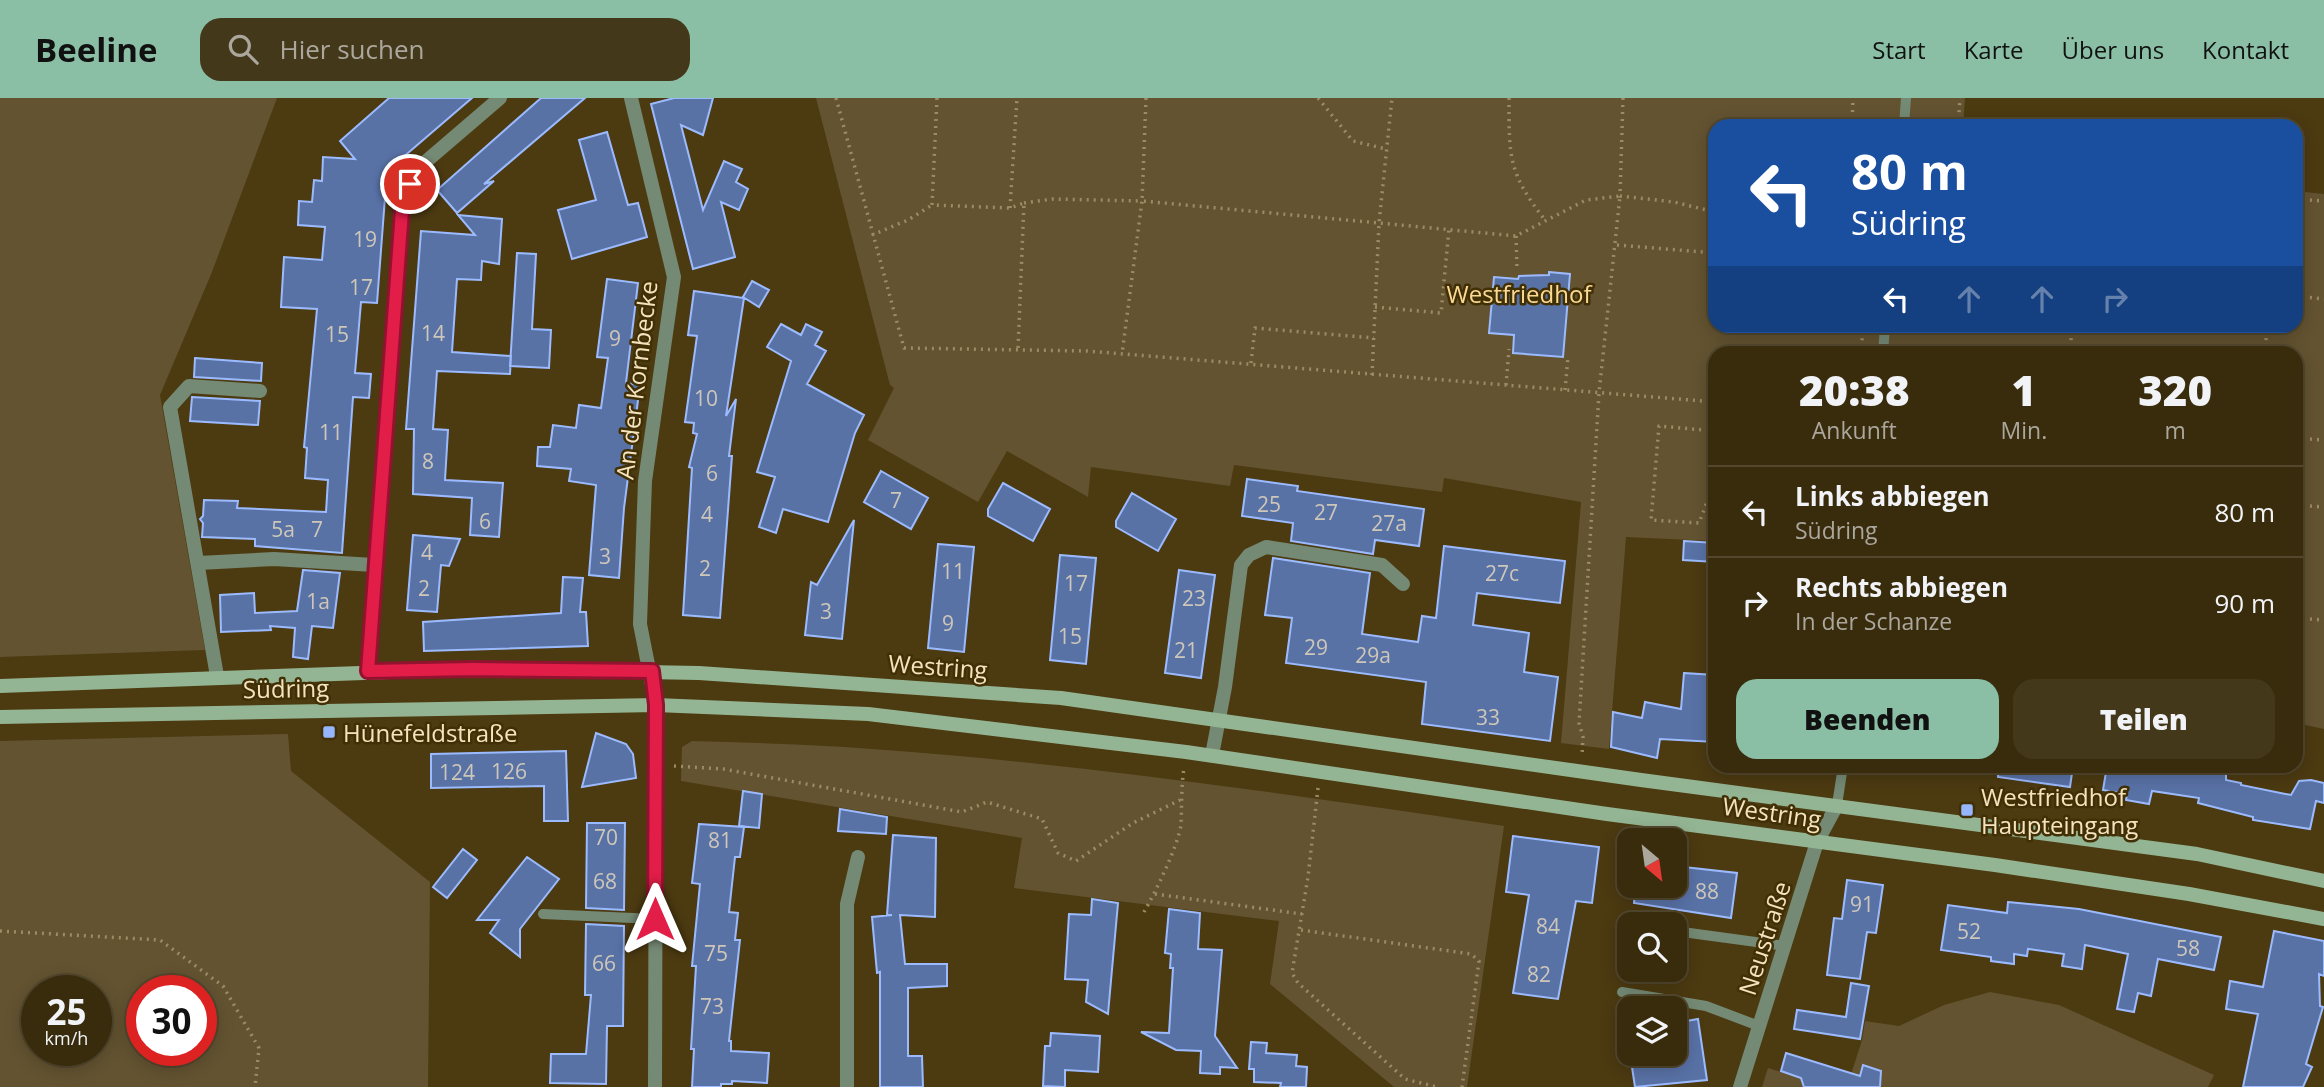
<!DOCTYPE html>
<html lang="de">
<head>
<meta charset="utf-8">
<style>
	body { margin:0; font-family:"Open Sans",sans-serif; background:#44381b; color:#f1f3f6; height:100vh; display:flex; flex-direction:column; font-size:26px; white-space:nowrap }
	* { box-sizing:border-box; margin:0 }
	p { font-size:23px; color:#aba79d }
	.icon { flex:none; width:38px; height:38px; fill:none; stroke:currentColor; stroke-width:2; stroke-linecap:round; stroke-linejoin:round }
	.map { position:relative; flex:1; overflow:hidden }
	.sheet { position:absolute; left:1708px; top:248px; width:595px; height:427px; display:flex; flex-direction:column; background:#392c0d; border-radius:21px; box-shadow:0 4px 18px #0003,0 0 0 2px #53482e }
	.sheet>* { flex:none }
	.hud { position:absolute; left:1708px; top:21px; width:595px; height:214px; border-radius:21px; box-shadow:0 4px 18px #0003,0 0 0 2px #53482e; background:#1a4fa0; color:#fff; overflow:hidden }
	.needle { width:46px; rotate:151deg }
	.tools { position:absolute; left:1617px; top:730px; display:grid; gap:14px }
	.tools a { display:grid; place-items:center; width:70px; height:70px; border-radius:14px; background:#392c0d; box-shadow:0 4px 18px #0003,0 0 0 2px #53482e; font-size:35px }
	.speed { position:absolute; left:21px; top:877px; display:flex; gap:14px; font-size:35px; font-weight:700; text-align:center }
	.speed>* { display:grid; place-content:center; width:91px; height:91px; border-radius:50%; background:#392c0d; box-shadow:0 4px 18px #0003,0 0 0 2px #53482e; line-height:1 }
	.speed small { font-size:18px; font-weight:400 }
	.speed .limit { border:10px solid #d22; background:#fff; color:#111 }
	.pin { position:absolute; display:grid; place-items:center; width:60px; height:60px; color:#fff; margin:-30px; border:4px solid #fff; border-radius:50%; box-shadow:0 2px 7px #0007 }
	.me { position:absolute; width:77px; margin:-38px; rotate:0deg; stroke-linejoin:round; filter:drop-shadow(0 0 5px #0008) }
	.turn { display:flex; align-items:center; gap:24px; height:147px; padding:0 28px; font-size:32px }
	.turn .icon { width:91px; height:91px; stroke-width:2.5 }
	.turn b { display:block; font-size:49px; line-height:60px }
	.lanes { display:flex; align-items:center; height:66px; padding:0 28px; background:#0003; justify-content:center; gap:35px; direction:ltr }
	.lanes .off { opacity:.35 }
	.eta { display:flex; justify-content:space-evenly; align-items:center; height:119px; text-align:center }
	.eta b { font-size:42px; font-weight:800; line-height:49px }
	.cta { display:flex; gap:14px; margin-top:auto; padding:14px 28px }
	.cta a { flex:1; height:80px; border-radius:21px; background:#8abfa5; color:#111; font-size:28px; font-weight:800; line-height:80px; text-align:center }
	.cta a+a { background:#44381b; color:#f1f3f6 }
	ul { padding:0; list-style:none }
	li { display:flex; align-items:center; gap:21px; height:91px; padding:0 28px; border-top:2px solid #53482e }
	li div { flex:1 }
	li b { display:block; font-size:26px }
	li em { font-style:normal }
	header { display:flex; align-items:center; gap:42px; box-sizing:border-box; height:98px; padding:0 35px; background:#8abfa5; color:#111 }
	header strong { font-size:33px }
	nav { display:flex; gap:38px; margin-inline-start:auto; font-size:24px }
	.search { width:490px; height:63px; background:#44381b; display:flex; align-items:center; gap:18px; box-sizing:border-box; padding:0 24px; border-radius:21px; color:#aba79d; font-size:26px }
	.map>svg:first-child { display:block }
	.green { fill:#635331; fill-rule:evenodd }
	.building { fill:#5972a6; stroke:#9cbbff; stroke-width:2 }
	.lines { fill:none; stroke-linecap:round; stroke-linejoin:round }
	.path { stroke:#9d8b65; stroke-width:3.5; stroke-dasharray:2 5; stroke-linecap:butt }
	.service { stroke:#758a75; stroke-width:10 }
	.minor { stroke:#758a75; stroke-width:14 }
	.secondary { stroke:#94b593; stroke-width:14 }
	.route-casing { stroke:#92132f; stroke-width:18 }
	.route { stroke:#e11d48; stroke-width:12 }
	.poi-dot { fill:#95b6fd; stroke:#413005; stroke-width:2.5 }
	.labels { text-anchor:middle; dominant-baseline:central; stroke-width:5; stroke-linejoin:round; paint-order:stroke }
	.number-label { font-size:21px; fill:#cec7b9 }
	.park-label { font-size:24px; fill:#fad995; stroke:#413005 }
	.street-label { font-size:24px; fill:#f5e3bf; stroke:#413005 }
	.poi-label { font-size:24px; fill:#f5e3bf; stroke:#413005; text-anchor:start }
</style>
</head>
<body>
<header>
<strong>Beeline</strong>
<div class="search"><svg class="icon" aria-label="search" viewBox="0 0 24 24"><circle cx="10" cy="10" r="6"/><path d="M15 15l6 6"/></svg>Hier suchen</div>
<nav><a>Start</a><a>Karte</a><a>Über uns</a><a>Kontakt</a></nav>
</header>
<div class="map">
<svg width="2324" height="989" viewBox="0 0 2324 989">
	<rect width="100%" height="100%" fill="#4c3a11"/>
	<path class="green" d="M 0,0 L 277,0 L 212,174 L 160,297 L 205,552 L 0,559 Z
		M 816,0 L 1965,0 L 1963,28 L 1715,28 L 1715,228 L 2296,228 L 2296,93 L 2324,96 L 2324,631 L 2296,625 L 2296,256 L 1715,256 L 1713,443 L 1626,439 L 1609,651 L 1561,645 L 1581,404 L 1444,380 L 1442,394 L 1234,367 L 1230,388 L 1091,369 L 1088,399 L 1007,353 L 978,404 L 868,342 L 894,290 L 890,287 Z
		M 288,636 L 291,673 L 430,784 L 428,989 L 0,989 L 0,643 ZM 96,892 L 96,952 L 37,952 L 37,892 ZM 201,892 L 201,952 L 142,952 L 142,892 Z
		M 692,643 C 752,645 812,646 872,651 C 1084,666 1294,697 1504,728 L 1467,989 L 1394,989 L 1270,886 L 1279,823 L 1014,790 L 1022,740 L 681,683 L 682,649 Z
		M 1990,894 L 2059,907 L 2214,977 L 2208,989 L 1847,989 L 1862,942 L 1865,923 L 1899,928 L 1944,907 Z
		M 1768,970 L 1830,989 L 1762,989 Z"/>
	<path class="building" d="M 389,0 L 472,0 L 387,73 L 377,205 L 361,204 L 355,275 L 371,276 L 369,300 L 353,299 L 342,455 L 255,448 L 255,441 L 202,439 L 203,425 L 200,421 L 203,418 L 204,402 L 238,403 L 237,410 L 326,414 L 328,382 L 305,380 L 307,350 L 304,349 L 317,211 L 281,209 L 284,159 L 322,162 L 325,129 L 298,127 L 299,103 L 312,104 L 314,82 L 322,83 L 323,59 L 355,61 L 340,43 Z
		M 541,0 L 585,0 L 484,86 L 494,83 L 457,115 L 437,92 Z
		M 674,0 L 713,0 L 703,37 L 681,27 L 703,112 L 724,63 L 742,71 L 736,84 L 748,91 L 739,112 L 721,104 L 735,159 L 693,171 L 651,6 Z
		M 607,34 L 628,107 L 638,105 L 647,139 L 572,161 L 558,112 L 596,102 L 579,42 Z
		M 458,117 L 502,121 L 499,166 L 482,163 L 481,182 L 457,181 L 452,254 L 511,258 L 510,276 L 437,273 L 433,331 L 448,332 L 445,382 L 503,385 L 499,439 L 470,437 L 472,400 L 413,396 L 414,331 L 406,331 L 421,133 L 475,137 Z
		M 517,155 L 536,156 L 532,231 L 551,232 L 549,270 L 510,268 Z
		M 1549,174 L 1570,176 L 1563,259 L 1513,255 L 1514,237 L 1489,235 L 1494,179 L 1518,181 L 1519,178 L 1549,177 Z
		M 607,181 L 638,185 L 626,285 L 640,287 L 624,410 L 619,480 L 589,477 L 596,387 L 569,383 L 571,371 L 537,368 L 538,349 L 550,349 L 553,327 L 576,330 L 579,307 L 601,310 L 608,260 L 597,259 Z
		M 752,183 L 769,192 L 759,209 L 743,199 Z
		M 694,193 L 744,200 L 726,318 L 736,301 L 729,358 L 732,358 L 720,520 L 683,517 L 692,370 L 689,369 L 697,336 L 693,335 L 694,325 L 685,324 L 697,238 L 688,237 Z
		M 781,226 L 801,237 L 806,226 L 822,234 L 815,247 L 826,253 L 807,286 L 864,317 L 855,335 L 828,424 L 783,411 L 776,435 L 759,429 L 775,379 L 757,374 L 791,263 L 767,249 Z
		M 195,260 L 262,265 L 261,283 L 194,279 Z
		M 192,299 L 260,303 L 258,327 L 190,323 Z
		M 881,373 L 928,400 L 911,431 L 864,404 Z
		M 1247,381 L 1298,388 L 1297,393 L 1424,411 L 1419,448 L 1375,442 L 1373,456 L 1291,443 L 1293,425 L 1242,418 Z
		M 1003,385 L 1050,411 L 1033,443 L 988,418 L 988,411 Z
		M 1132,395 L 1176,421 L 1158,453 L 1116,429 L 1116,423 Z
		M 854,422 L 842,541 L 805,537 L 811,484 L 817,487 Z
		M 413,437 L 460,441 L 449,468 L 441,467 L 437,514 L 407,512 Z
		M 1684,443 L 1715,445 L 1715,464 L 1683,462 Z
		M 938,446 L 974,449 L 964,554 L 928,550 Z
		M 1444,448 L 1565,463 L 1560,505 L 1477,495 L 1473,527 L 1529,535 L 1524,574 L 1558,579 L 1550,643 L 1422,626 L 1426,584 L 1286,565 L 1292,520 L 1265,517 L 1273,460 L 1370,475 L 1362,536 L 1418,544 L 1422,518 L 1436,520 Z
		M 1060,457 L 1096,460 L 1086,566 L 1050,562 Z
		M 303,472 L 340,475 L 333,530 L 312,528 L 308,561 L 293,559 L 295,530 L 270,528 L 271,532 L 221,534 L 220,497 L 254,495 L 255,515 L 297,513 Z
		M 1179,472 L 1215,477 L 1201,580 L 1165,575 Z
		M 563,479 L 583,480 L 580,514 L 586,514 L 588,548 L 424,553 L 423,524 L 561,515 Z
		M 1684,575 L 1715,577 L 1715,644 L 1660,641 L 1657,660 L 1611,649 L 1613,614 L 1642,620 L 1645,604 L 1681,611 Z
		M 596,635 L 626,646 L 633,656 L 636,680 L 582,689 Z
		M 566,653 L 568,723 L 544,723 L 544,688 L 431,690 L 431,656 Z
		M 1999,668 L 2073,668 L 2070,689 L 1998,679 Z
		M 2107,668 L 2190,668 L 2226,675 L 2226,682 L 2241,685 L 2241,687 L 2291,697 L 2299,683 L 2311,682 L 2324,685 L 2324,705 L 2316,703 L 2310,731 L 2253,722 L 2253,719 L 2198,705 L 2199,700 L 2152,693 L 2149,706 L 2126,702 L 2127,696 L 2103,692 Z
		M 743,693 L 762,696 L 759,730 L 739,728 Z
		M 840,711 L 887,719 L 886,736 L 838,733 Z
		M 587,725 L 625,725 L 624,812 L 586,810 Z
		M 699,726 L 744,729 L 740,759 L 735,759 L 729,814 L 738,815 L 735,842 L 740,842 L 729,943 L 731,943 L 731,953 L 769,955 L 767,985 L 732,983 L 732,986 L 721,986 L 721,989 L 692,989 L 694,951 L 691,951 L 696,868 L 692,868 L 700,786 L 692,785 Z
		M 893,737 L 936,740 L 935,819 L 900,817 L 905,866 L 947,866 L 947,888 L 908,890 L 908,958 L 922,958 L 923,989 L 880,989 L 880,874 L 877,875 L 872,819 L 892,817 L 887,817 Z
		M 1513,738 L 1599,749 L 1592,805 L 1576,803 L 1558,901 L 1513,895 L 1529,797 L 1506,794 Z
		M 463,751 L 477,762 L 447,800 L 433,789 Z
		M 527,759 L 559,781 L 520,831 L 520,859 L 490,835 L 499,822 L 477,822 Z
		M 1675,768 L 1737,775 L 1731,820 L 1634,805 L 1636,788 L 1675,788 Z
		M 1847,782 L 1883,787 L 1876,835 L 1867,834 L 1860,881 L 1827,877 L 1834,820 L 1842,821 Z
		M 1092,801 L 1118,805 L 1108,916 L 1086,904 L 1088,882 L 1065,881 L 1069,816 L 1091,817 Z
		M 2008,804 L 2079,811 L 2221,839 L 2214,872 L 2158,861 L 2151,898 L 2138,895 L 2134,914 L 2117,911 L 2128,856 L 2085,847 L 2082,871 L 2062,868 L 2064,856 L 2028,851 L 2027,858 L 2014,856 L 2014,866 L 1991,863 L 1991,859 L 1941,852 L 1948,807 L 2007,815 Z
		M 1169,811 L 1200,815 L 1198,851 L 1222,852 L 1215,938 L 1237,970 L 1220,969 L 1220,976 L 1200,975 L 1201,953 L 1176,952 L 1141,934 L 1169,935 L 1173,870 L 1170,870 L 1171,856 L 1165,855 Z
		M 586,826 L 624,828 L 623,928 L 607,928 L 606,986 L 550,985 L 551,956 L 586,956 L 591,897 L 585,897 Z
		M 2274,833 L 2324,843 L 2324,878 L 2319,876 L 2320,908 L 2323,909 L 2306,966 L 2312,969 L 2303,989 L 2243,989 L 2258,916 L 2226,911 L 2230,883 L 2263,889 Z
		M 1851,885 L 1869,888 L 1860,941 L 1794,931 L 1797,912 L 1846,919 Z
		M 1698,921 L 1707,982 L 1635,989 L 1630,956 L 1675,956 L 1675,925 Z
		M 1051,935 L 1100,938 L 1098,974 L 1065,972 L 1065,989 L 1043,988 L 1045,948 L 1050,948 Z
		M 1251,944 L 1267,945 L 1266,955 L 1297,957 L 1296,968 L 1307,969 L 1306,989 L 1280,989 L 1281,985 L 1254,984 L 1254,971 L 1249,971 Z
		M 1786,955 L 1860,978 L 1863,967 L 1881,973 L 1880,989 L 1804,989 L 1801,980 L 1781,973 Z"/>
	<g class="lines">
		<path class="path" d="M 836,0 L 904,250 L 1087,253 L 1715,304
			M 937,0 L 932,107 L 1010,110 L 1024,105 L 1018,251
			M 1146,0 L 1142,103 L 1379,125 L 1392,0
			M 1318,0 L 1353,43 L 1386,51
			M 1509,0 C 1509,58 1508,75 1545,122
			M 1623,0 L 1620,98 L 1674,104 L 1715,114
			M 1852,28 L 1853,0
			M 1958,28 L 1960,0
			M 2296,101 L 2324,103
			M 1024,105 L 1053,101 L 1142,103 L 1122,256
			M 1010,110 L 1017,0
			M 872,137 L 908,122 L 932,107
			M 1516,138 L 1517,171
			M 1617,147 L 1715,155
			M 2296,198 L 2324,201
			M 1375,209 L 1441,215 L 1449,131
			M 1860,256 L 1864,228
			M 2070,256 L 2072,228
			M 2265,256 L 2267,228
			M 1251,265 L 1255,230 L 1374,240
			M 1372,277 L 1379,125 L 1516,138 L 1586,102 L 1620,98 L 1599,295 L 1579,625 L 1583,639 L 1582,657
			M 1506,287 L 1509,251
			M 1565,292 L 1568,259
			M 1715,333 L 1659,328 L 1651,422 L 1699,425 L 1710,396 L 1715,338
			M 2296,340 L 2324,342
			M 2296,407 L 2324,409
			M 2296,520 L 2324,522
			M 674,668 L 723,671 L 962,714 L 987,704 L 1042,721 L 1058,755 L 1076,763 L 1133,725 L 1180,702
			M 1318,690 L 1308,779 L 1292,875 L 1298,885 L 1405,981 L 1437,989
			M 1155,796 L 1302,816
			M 1144,814 C 1155,795 1179,746 1181,726 C 1182,707 1181,689 1184,670
			M 1301,832 L 1471,856 L 1479,863 L 1462,989
			M 0,833 L 160,842 L 223,888 L 259,950 L 255,989"/>
		<path class="service" d="M 1904,28 L 1906,0
			M 1883,256 L 1885,228
			M 1837,707 L 1843,668
			M 543,816 L 655,821
			M 1624,826 L 1629,827
			M 1675,833 L 1785,848
			M 1622,894 L 1706,908 L 1759,928"/>
		<path class="minor" d="M 631,0 L 674,179 L 645,383 L 640,526 L 656,607 L 655,989
			M 199,465 L 274,461 L 374,467
			M 368,573 L 403,99 L 416,72 L 500,0
			M 217,578 L 170,309 L 189,288 L 260,293
			M 1212,657 L 1225,589 L 1241,467 L 1249,457 L 1266,449 L 1382,467 L 1403,486
			M 847,989 L 847,806 L 858,759
			M 1740,989 L 1817,744 L 1837,707"/>
		<path class="secondary" d="M 0,588 L 473,571 L 699,575 L 1061,600 L 1641,682 L 2197,756 L 2324,783
			M 0,619 L 656,607 L 868,616 L 1186,654 L 1607,716 L 1995,767 L 2189,796 L 2324,821"/>
	</g>
	<g class="lines">
		<defs>
			<path id="route" d="M 410,86 L 403,99 L 368,573 L 473,571 L 652,573 L 656,607 L 655,821"/>
		</defs>
		<use href="#route" class="route-casing"/>
		<use href="#route" class="route"/>
	</g>
	<g class="poi-dot">
		<rect x="322" y="627" width="14" height="14" rx="3.5"/>
		<rect x="1960" y="705" width="14" height="14" rx="3.5"/>
	</g>
	<g class="labels">
		<g class="number-label">
			<text x="365" y="141">19</text>
			<text x="361" y="189">17</text>
			<text x="433" y="235">14</text>
			<text x="337" y="236">15</text>
			<text x="615" y="240">9</text>
			<text x="706" y="300">10</text>
			<text x="331" y="334">11</text>
			<text x="428" y="363">8</text>
			<text x="712" y="375">6</text>
			<text x="896" y="402">7</text>
			<text x="1269" y="406">25</text>
			<text x="1326" y="414">27</text>
			<text x="707" y="416">4</text>
			<text x="485" y="423">6</text>
			<text x="1389" y="425">27a</text>
			<text x="283" y="431">5a</text>
			<text x="317" y="431">7</text>
			<text x="427" y="454">4</text>
			<text x="605" y="458">3</text>
			<text x="705" y="470">2</text>
			<text x="953" y="473">11</text>
			<text x="1502" y="475">27c</text>
			<text x="1076" y="485">17</text>
			<text x="424" y="490">2</text>
			<text x="1194" y="500">23</text>
			<text x="318" y="503">1a</text>
			<text x="826" y="513">3</text>
			<text x="948" y="525">9</text>
			<text x="1070" y="538">15</text>
			<text x="1316" y="549">29</text>
			<text x="1186" y="552">21</text>
			<text x="1373" y="557">29a</text>
			<text x="1488" y="619">33</text>
			<text x="509" y="673">126</text>
			<text x="457" y="674">124</text>
			<text x="606" y="739">70</text>
			<text x="720" y="742">81</text>
			<text x="605" y="783">68</text>
			<text x="1707" y="793">88</text>
			<text x="1862" y="806">91</text>
			<text x="1548" y="828">84</text>
			<text x="1969" y="833">52</text>
			<text x="2188" y="850">58</text>
			<text x="716" y="855">75</text>
			<text x="604" y="865">66</text>
			<text x="1539" y="876">82</text>
			<text x="712" y="908">73</text>
		</g>
		<g class="park-label">
			<text x="1519" y="195">Westfriedhof</text>
		</g>
		<g class="street-label">
			<text transform="translate(636 282) rotate(-83)">An der Kornbecke</text>
			<text transform="translate(938 568) rotate(4)">Westring</text>
			<text transform="translate(286 590) rotate(-1)">Südring</text>
			<text transform="translate(1772 714) rotate(8)">Westring</text>
			<text transform="translate(1764 840) rotate(-72)">Neustraße</text>
		</g>
		<g class="poi-label">
			<text x="343" y="634">Hünefeldstraße</text>
			<text x="1981" y="698">Westfriedhof<tspan x="1981" dy="28">Haupteingang</tspan></text>
		</g>
	</g>
</svg>
<div class="tools">
<a><svg class="needle" viewBox="-14 -14 28 28"><path d="M0-13l5 13h-10z" fill="#e53935"/><path d="M0 13l5-13h-10z" fill="#aba79d"/></svg></a>
<a><svg class="icon" aria-label="search" viewBox="0 0 24 24"><circle cx="10" cy="10" r="6"/><path d="M15 15l6 6"/></svg></a>
<a><svg class="icon" aria-label="layers" viewBox="0 0 24 24"><path d="M12 4l9 5-9 5-9-5zM3 14l9 5 9-5"/></svg></a>
</div>
<div class="speed"><div>25<small>km/h</small></div><div class="limit">30</div></div>
<div class="pin" style="left:410px;top:86px;background:#d93025"><svg class="icon" aria-label="arrive" viewBox="0 0 24 24"><path d="M6 21V4h12l-3 4 3 4H6"/></svg></div>
<svg class="me" style="left:655px;top:821px" viewBox="-20 -20 40 40"><path d="M0-17L14 15 0 8-14 15z" fill="#e11d48" stroke="#fff" stroke-width="4"/></svg>
<div class="hud">
<div class="turn"><svg class="icon" aria-label="left" viewBox="0 0 24 24"><path d="M17 20v-9H6M10 6l-5 5 5 5"/></svg><div><b>80 m</b>Südring</div></div>
<div class="lanes"><svg class="icon" aria-label="left" viewBox="0 0 24 24"><path d="M17 20v-9H6M10 6l-5 5 5 5"/></svg><svg class="icon off" aria-label="ahead" viewBox="0 0 24 24"><path d="M12 20V5M6 11l6-6 6 6"/></svg><svg class="icon off" aria-label="ahead" viewBox="0 0 24 24"><path d="M12 20V5M6 11l6-6 6 6"/></svg><svg class="icon off" aria-label="right" viewBox="0 0 24 24"><path d="M7 20v-9h11M14 6l5 5-5 5"/></svg></div>
</div>
<section class="sheet">
<div class="eta">
<div><b>20:38</b><p>Ankunft</p></div>
<div><b>1</b><p>Min.</p></div>
<div><b>320</b><p>m</p></div>
</div>
<ul>
<li><svg class="icon" aria-label="left" viewBox="0 0 24 24"><path d="M17 20v-9H6M10 6l-5 5 5 5"/></svg><div><b>Links abbiegen</b><p>Südring</p></div><em>80 m</em></li>
<li><svg class="icon" aria-label="right" viewBox="0 0 24 24"><path d="M7 20v-9h11M14 6l5 5-5 5"/></svg><div><b>Rechts abbiegen</b><p>In der Schanze</p></div><em>90 m</em></li>
</ul>
<div class="cta"><a>Beenden</a><a>Teilen</a></div>
</section>
</div>
</body>
</html>
